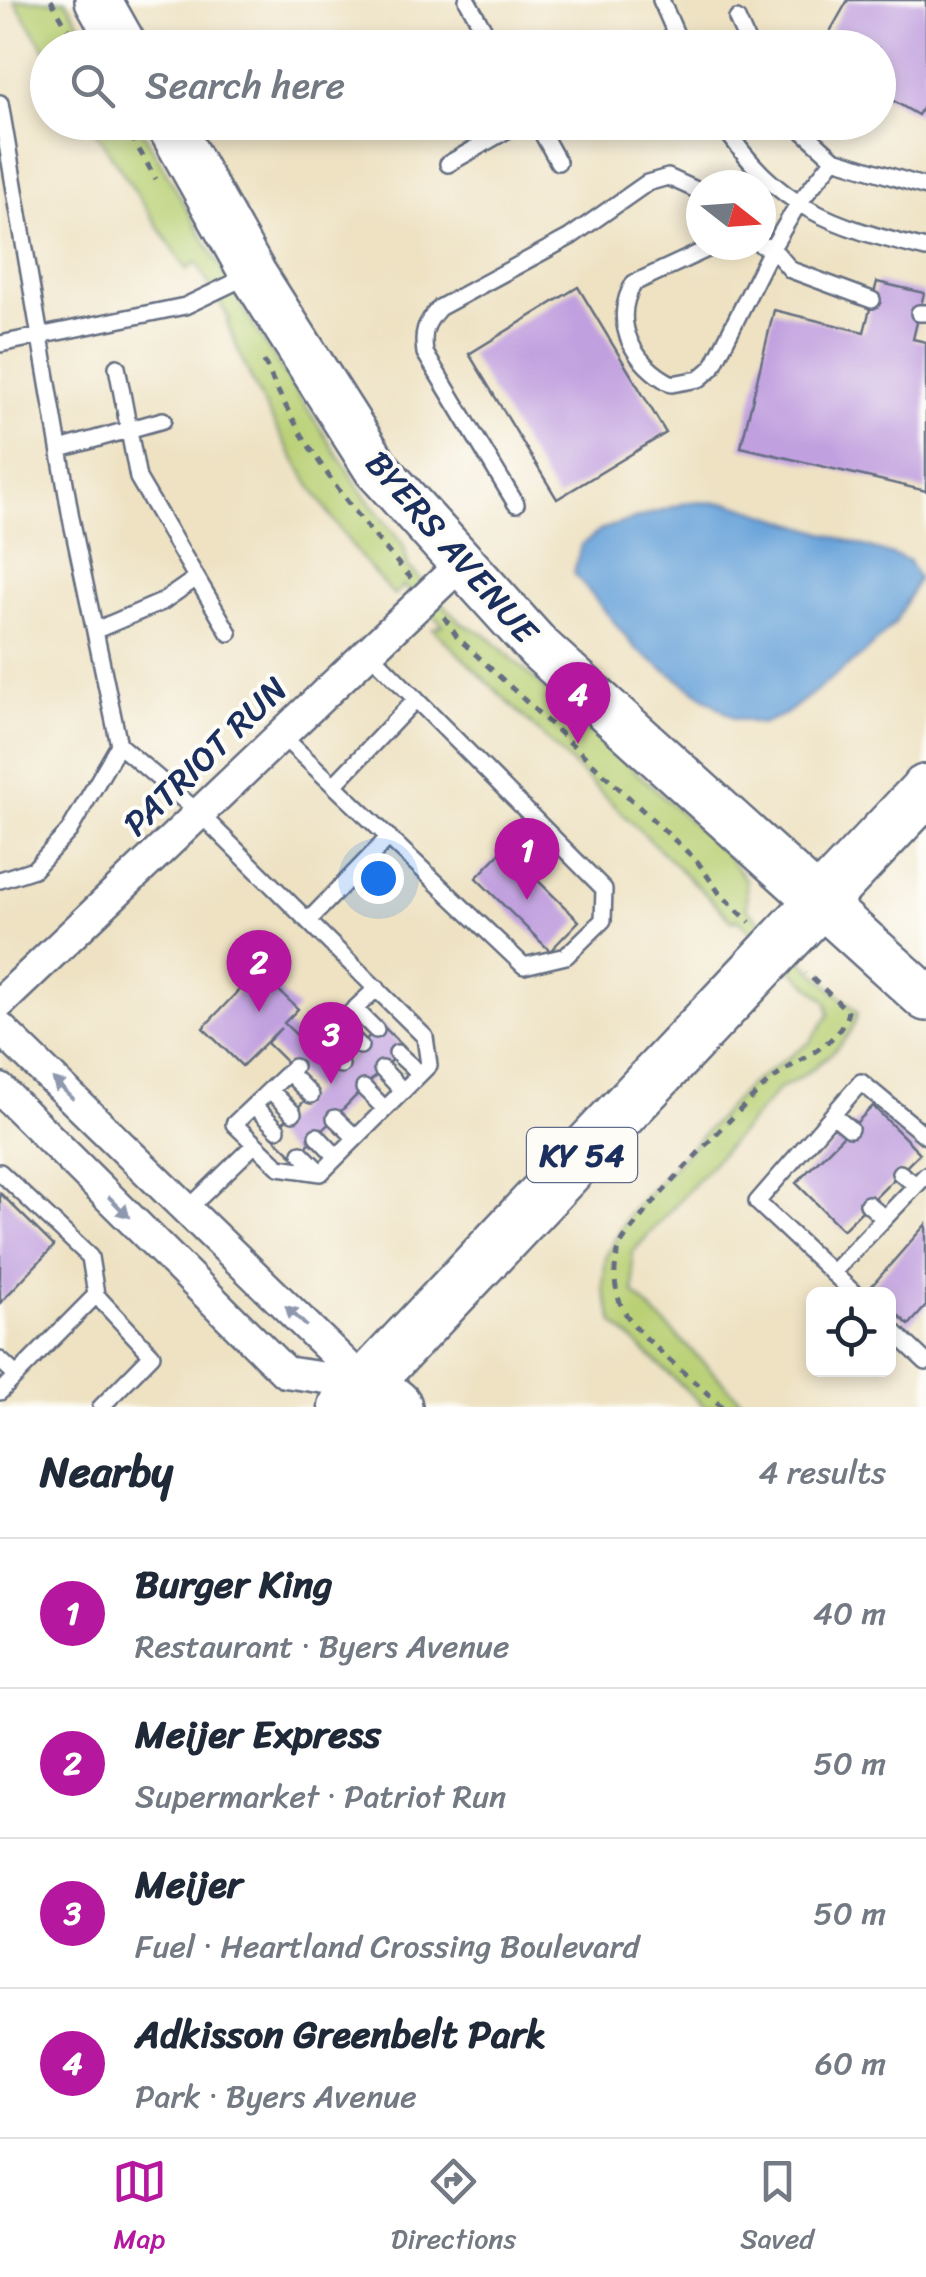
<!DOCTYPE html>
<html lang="en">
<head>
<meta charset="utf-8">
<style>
  :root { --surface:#fff; --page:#f2f2f3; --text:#1f2937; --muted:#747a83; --line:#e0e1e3; --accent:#b5179e }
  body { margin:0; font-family:Sriracha,sans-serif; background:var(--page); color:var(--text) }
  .controls { position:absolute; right:30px; bottom:30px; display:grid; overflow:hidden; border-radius:15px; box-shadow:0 5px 15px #0003 }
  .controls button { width:90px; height:90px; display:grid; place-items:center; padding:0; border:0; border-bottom:2px solid var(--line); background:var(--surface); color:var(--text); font:50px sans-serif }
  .compass { position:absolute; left:686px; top:170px; width:90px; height:90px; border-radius:50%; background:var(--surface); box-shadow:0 5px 15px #0003; rotate:107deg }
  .you { position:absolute; left:378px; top:878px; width:35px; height:35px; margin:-25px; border:8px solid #fff; border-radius:50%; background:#1a73e8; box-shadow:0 0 0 15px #1a73e833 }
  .badge { display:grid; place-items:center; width:65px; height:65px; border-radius:50%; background:var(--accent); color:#fff; font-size:32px; font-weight:700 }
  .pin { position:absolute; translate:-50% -82px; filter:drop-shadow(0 2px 5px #0008) }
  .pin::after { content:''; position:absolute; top:52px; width:35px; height:30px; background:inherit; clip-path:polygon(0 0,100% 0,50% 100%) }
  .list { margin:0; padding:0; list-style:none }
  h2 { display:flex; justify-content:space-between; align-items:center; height:130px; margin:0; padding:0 40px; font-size:42px }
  h2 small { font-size:32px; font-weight:400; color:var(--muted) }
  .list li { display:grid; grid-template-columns:65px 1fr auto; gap:30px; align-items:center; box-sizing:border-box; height:150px; padding:0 40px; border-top:2px solid var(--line) }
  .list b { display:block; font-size:38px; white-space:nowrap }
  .list p { margin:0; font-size:32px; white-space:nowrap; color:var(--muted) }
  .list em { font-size:32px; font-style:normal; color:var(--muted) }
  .icon { flex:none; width:55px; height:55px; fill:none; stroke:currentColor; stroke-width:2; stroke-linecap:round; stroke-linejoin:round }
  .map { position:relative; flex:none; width:926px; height:1407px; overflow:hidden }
  .search { position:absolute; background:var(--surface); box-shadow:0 5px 15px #0003; left:30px; right:30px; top:30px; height:110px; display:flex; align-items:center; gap:25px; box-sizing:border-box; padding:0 35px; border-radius:55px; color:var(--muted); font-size:38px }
  .sheet { height:730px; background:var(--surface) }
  nav { display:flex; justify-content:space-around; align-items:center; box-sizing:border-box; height:140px; border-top:2px solid var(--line); background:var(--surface); font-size:28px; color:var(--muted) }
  nav a { display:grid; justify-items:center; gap:5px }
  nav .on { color:var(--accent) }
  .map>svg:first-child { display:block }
  .green { fill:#b9d075; stroke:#6a806a; stroke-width:2.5 }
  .water { fill:#6aa4da; stroke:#426a9c; stroke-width:2.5 }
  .building { fill:#c1a0df }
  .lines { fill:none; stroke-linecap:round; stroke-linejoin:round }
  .lane-casing { stroke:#656e81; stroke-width:20 }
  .street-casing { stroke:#656e81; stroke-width:35 }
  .secondary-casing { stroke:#656e81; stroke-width:50 }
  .primary-casing { stroke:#656e81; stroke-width:55 }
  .highway-casing { stroke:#656e81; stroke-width:60 }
  .path { stroke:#656e81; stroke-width:5; stroke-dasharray:8 8; stroke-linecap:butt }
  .lane { stroke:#fff; stroke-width:15 }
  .street { stroke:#fff; stroke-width:30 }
  .secondary { stroke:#fff; stroke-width:45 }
  .primary { stroke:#fff; stroke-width:50 }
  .highway { stroke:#fff; stroke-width:55 }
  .oneway { fill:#8d97ae }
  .labels { text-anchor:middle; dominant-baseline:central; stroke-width:8; stroke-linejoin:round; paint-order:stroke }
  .shield { fill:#fdfcf7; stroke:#5f6c8c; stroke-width:2.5 }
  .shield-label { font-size:32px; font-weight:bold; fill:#1b2f5e }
  .street-label { font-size:35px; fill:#1b2f5e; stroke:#fdfcf7 }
</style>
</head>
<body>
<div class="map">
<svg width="926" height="1407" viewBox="0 0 926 1407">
  <rect width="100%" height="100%" fill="#fdfcf7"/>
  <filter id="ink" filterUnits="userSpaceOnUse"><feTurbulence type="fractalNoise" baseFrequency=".01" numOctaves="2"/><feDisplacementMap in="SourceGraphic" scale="20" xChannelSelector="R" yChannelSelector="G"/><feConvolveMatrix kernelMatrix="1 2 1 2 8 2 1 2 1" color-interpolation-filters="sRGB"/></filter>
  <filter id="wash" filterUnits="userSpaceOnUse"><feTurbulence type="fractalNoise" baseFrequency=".0048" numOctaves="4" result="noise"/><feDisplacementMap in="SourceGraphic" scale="40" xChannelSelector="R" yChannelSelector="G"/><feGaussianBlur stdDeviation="2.25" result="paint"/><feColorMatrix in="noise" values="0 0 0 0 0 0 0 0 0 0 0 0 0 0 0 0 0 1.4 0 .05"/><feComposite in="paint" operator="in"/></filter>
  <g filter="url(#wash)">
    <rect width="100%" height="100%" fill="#eee2c3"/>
    <path class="green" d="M14,0H66L94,47L48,48L47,53Z
      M90,123H138L255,328L363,494L404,546L408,566L461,623L485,634L726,854L746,880L747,909L857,1012C855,1042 804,1077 779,1089L632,1253L634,1293L748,1407H705L614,1323L603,1287L606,1256L629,1214L749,1085L809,1043L829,1015L827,1002L736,918L733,921L433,629L443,625L404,586L394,595C330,529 259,408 227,322L230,320L196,262L187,270Z"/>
    <path class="water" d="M689,502L730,503L908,560L918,578L895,623L862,655L786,714L761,724L734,718L637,650L574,573L581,545L603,529Z"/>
    <g id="blocks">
      <path class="building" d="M848,0H926V101L918,115L878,92V48L823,44Z
        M877,282L924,293L913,339L926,342V491L741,447L774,310L864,332Z
        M578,287L666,433L557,499L469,354Z
        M505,848L579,921L550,951L476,878Z
        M258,970L298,1009L284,1023L335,1072L381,1024L404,1047L295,1158L271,1135L315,1090L267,1043L281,1028L242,1066L203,1028Z
        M873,1106L920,1153L843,1230L796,1183Z
        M0,1193L54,1246L0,1303Z
        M926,1224V1306L909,1325L888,1306V1294H875L869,1289Z"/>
    </g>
  </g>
  <g filter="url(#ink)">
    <use href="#blocks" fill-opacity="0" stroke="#656e81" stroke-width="2.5"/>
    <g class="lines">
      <defs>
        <path id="lane" d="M467,0L494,48
          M661,0L682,48
          M737,19L750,48
          M0,103L71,518L119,745L199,813L425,1037L429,1065L321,1173L279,1167L234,1124L294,1067
          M536,122L558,162
          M721,122C776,208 832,226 926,249
          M793,122L834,159L926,187
          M834,159L798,204L772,248L791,270L872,300
          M448,164L521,122
          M716,245L634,283C610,322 634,365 672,384L699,379L712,368L772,248L761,245
          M919,313H926
          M0,344L185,306L250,275
          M117,367L138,478L229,633
          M60,449L163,420
          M516,504L425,353C422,332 425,324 439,308L570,237L647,183L668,177L701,192
          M96,630L162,602L195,579
          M281,735L524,966L566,956L603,920L604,889L369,652
          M334,785L416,699
          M0,880L34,869L69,831L119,745
          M308,921L389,837
          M355,1009L376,1030
          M338,1025L360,1046
          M320,1043L341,1065
          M313,1048L377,988
          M397,1053L420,1074
          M382,1069L403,1091
          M288,1072L311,1095
          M364,1088L385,1109
          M270,1090L293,1113
          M254,1106L277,1129
          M833,1115L850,1129
          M335,1118L356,1138
          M317,1136L337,1157
          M301,1153L321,1173
          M0,1172L90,1257L96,1295L152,1355L101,1407
          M900,1173L916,1185
          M868,1204L884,1218
          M187,1210L255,1144
          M832,1273L926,1175
          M855,1294L757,1202L861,1082L926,1136
          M888,1326L926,1362
          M0,1360L16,1375
          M0,1392L96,1295"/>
        <path id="street" d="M0,1003L462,563
          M0,1028L366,1384
          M0,1089L285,1372L366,1384"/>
        <path id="secondary" d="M98,0L125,48
          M168,122L253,274L377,469L539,648L926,998"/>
        <path id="primary" d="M344,1407L926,790"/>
        <path id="highway" d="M366,1384L394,1407"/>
      </defs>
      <use href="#lane" class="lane-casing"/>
      <use href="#street" class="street-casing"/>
      <use href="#secondary" class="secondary-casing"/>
      <use href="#primary" class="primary-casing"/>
      <use href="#highway" class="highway-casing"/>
      <path class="path" d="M51,0L79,48
        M123,122L156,179
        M264,361C300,444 351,511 411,578
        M444,617L457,637L697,861L720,894L750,922
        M722,1407C697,1382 640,1339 624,1311C613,1292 612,1264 621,1244C634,1219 751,1094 777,1076C800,1058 842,1043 848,1011L806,973"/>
      <use href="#lane" class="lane"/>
      <use href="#street" class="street"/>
      <use href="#secondary" class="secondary"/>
      <use href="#primary" class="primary"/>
      <use href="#highway" class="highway"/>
    </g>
    <defs><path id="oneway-solid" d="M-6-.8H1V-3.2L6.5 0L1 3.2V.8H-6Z" transform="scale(2.5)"/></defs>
    <g class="oneway">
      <use href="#oneway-solid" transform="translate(63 1089) rotate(-136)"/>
      <use href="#oneway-solid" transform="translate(119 1207) rotate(45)"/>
      <use href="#oneway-solid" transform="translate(296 1316) rotate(-136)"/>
    </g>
  </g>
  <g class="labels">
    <rect class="shield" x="527" y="1128" width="110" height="54" rx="8"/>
    <g class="shield-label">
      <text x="582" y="1155">KY 54</text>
    </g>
    <g class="street-label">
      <text transform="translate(452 547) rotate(49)">BYERS AVENUE</text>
      <text transform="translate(205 756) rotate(-44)">PATRIOT RUN</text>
    </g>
  </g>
</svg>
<div class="controls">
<button><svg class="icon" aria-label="locate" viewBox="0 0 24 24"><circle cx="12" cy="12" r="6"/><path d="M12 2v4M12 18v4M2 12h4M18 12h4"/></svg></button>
</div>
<svg class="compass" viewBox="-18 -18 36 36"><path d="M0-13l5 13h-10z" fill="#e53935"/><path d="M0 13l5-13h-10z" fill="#747a83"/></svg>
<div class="you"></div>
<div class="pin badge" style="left:527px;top:900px">1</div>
<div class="pin badge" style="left:259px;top:1012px">2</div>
<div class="pin badge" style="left:331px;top:1084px">3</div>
<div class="pin badge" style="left:578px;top:744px">4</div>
<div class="search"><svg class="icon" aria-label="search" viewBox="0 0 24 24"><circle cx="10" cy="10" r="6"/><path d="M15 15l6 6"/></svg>Search here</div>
</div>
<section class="sheet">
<h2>Nearby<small>4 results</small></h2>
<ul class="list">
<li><span class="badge">1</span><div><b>Burger King</b><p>Restaurant · Byers Avenue</p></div><em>40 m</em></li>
<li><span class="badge">2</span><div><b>Meijer Express</b><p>Supermarket · Patriot Run</p></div><em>50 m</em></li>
<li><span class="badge">3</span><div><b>Meijer</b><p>Fuel · Heartland Crossing Boulevard</p></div><em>50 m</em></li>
<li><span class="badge">4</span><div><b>Adkisson Greenbelt Park</b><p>Park · Byers Avenue</p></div><em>60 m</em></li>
</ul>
</section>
<nav>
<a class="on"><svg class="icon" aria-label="map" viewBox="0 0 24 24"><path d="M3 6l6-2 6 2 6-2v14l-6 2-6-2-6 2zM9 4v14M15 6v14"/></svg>Map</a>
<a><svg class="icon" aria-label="directions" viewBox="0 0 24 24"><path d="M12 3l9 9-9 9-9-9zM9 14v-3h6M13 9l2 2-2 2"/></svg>Directions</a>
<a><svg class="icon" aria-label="saved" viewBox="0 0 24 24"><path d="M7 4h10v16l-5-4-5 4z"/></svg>Saved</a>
</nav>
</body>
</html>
